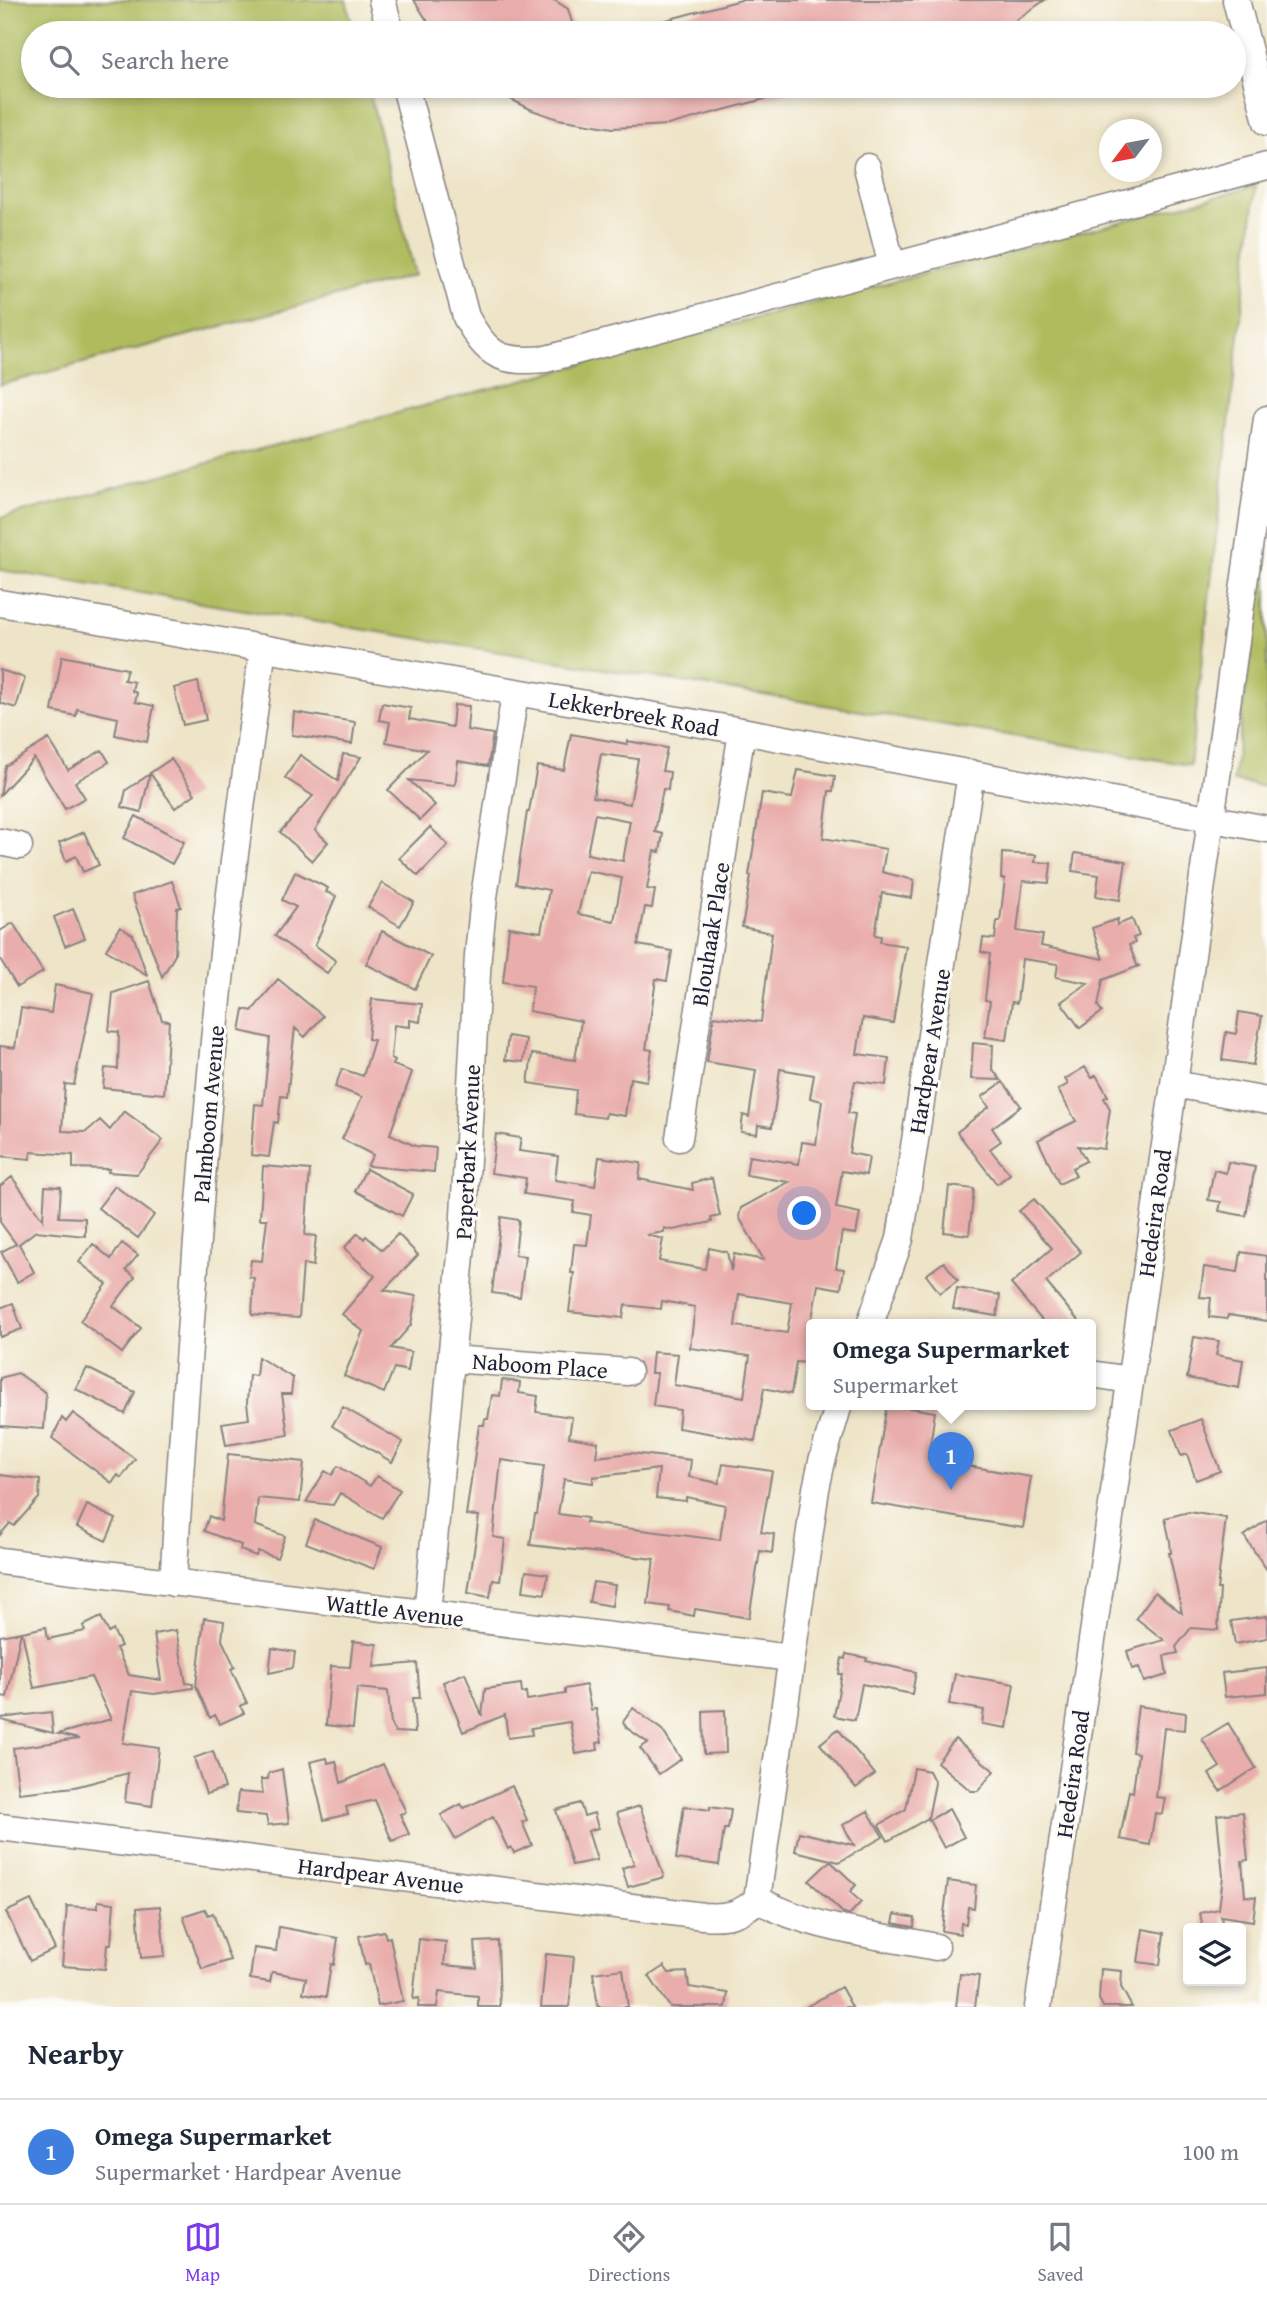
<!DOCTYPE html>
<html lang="en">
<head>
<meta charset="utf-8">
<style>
  :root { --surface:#fff; --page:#f2f2f3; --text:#1f2937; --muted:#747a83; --line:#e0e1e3; --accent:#7c3aed }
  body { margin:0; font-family:"Gentium Book Plus",serif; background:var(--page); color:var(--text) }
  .controls { position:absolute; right:21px; bottom:21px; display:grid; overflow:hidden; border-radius:7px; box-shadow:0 4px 10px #0003 }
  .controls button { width:63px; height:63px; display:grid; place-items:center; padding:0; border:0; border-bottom:2px solid var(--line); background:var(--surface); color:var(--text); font:35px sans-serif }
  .compass { position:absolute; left:1099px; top:119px; width:63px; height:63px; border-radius:50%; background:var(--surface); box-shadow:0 4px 10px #0003; rotate:238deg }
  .you { position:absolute; left:805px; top:1214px; width:24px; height:24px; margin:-18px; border:5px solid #fff; border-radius:50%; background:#1a73e8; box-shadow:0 0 0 10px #1a73e833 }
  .badge { display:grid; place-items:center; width:46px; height:46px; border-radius:50%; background:var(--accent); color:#fff; font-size:23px; font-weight:700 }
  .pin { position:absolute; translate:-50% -58px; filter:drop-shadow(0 2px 4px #0008) }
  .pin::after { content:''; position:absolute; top:37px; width:24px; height:21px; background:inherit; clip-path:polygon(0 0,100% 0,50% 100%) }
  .popup { position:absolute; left:806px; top:1319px; width:290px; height:91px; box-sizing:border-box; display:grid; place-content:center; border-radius:7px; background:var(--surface); filter:drop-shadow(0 2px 5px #0005); font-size:23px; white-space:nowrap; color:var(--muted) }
  .popup b { font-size:26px; color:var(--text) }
  .popup::after { content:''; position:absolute; left:50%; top:100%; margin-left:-14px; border:14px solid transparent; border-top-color:var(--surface) }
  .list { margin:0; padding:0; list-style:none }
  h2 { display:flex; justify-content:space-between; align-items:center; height:91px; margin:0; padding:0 28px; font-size:30px }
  h2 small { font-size:23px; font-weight:400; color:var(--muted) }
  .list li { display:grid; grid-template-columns:46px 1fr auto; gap:21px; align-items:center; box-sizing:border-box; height:105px; padding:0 28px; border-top:2px solid var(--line) }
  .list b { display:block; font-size:26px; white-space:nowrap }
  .list p { margin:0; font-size:23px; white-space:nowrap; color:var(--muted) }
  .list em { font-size:23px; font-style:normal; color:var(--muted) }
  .icon { flex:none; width:38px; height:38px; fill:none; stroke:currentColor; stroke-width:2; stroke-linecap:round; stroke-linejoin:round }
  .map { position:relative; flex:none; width:1267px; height:2007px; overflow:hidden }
  .search { position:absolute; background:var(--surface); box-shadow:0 4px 10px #0003; left:21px; right:21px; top:21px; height:77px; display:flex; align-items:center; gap:18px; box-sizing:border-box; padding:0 24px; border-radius:38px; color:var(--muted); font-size:26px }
  .sheet { height:196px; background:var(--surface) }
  nav { display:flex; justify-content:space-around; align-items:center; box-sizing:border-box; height:98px; border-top:2px solid var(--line); background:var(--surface); font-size:19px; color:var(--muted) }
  nav a { display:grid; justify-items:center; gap:4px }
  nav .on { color:var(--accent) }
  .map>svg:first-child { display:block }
  .green { fill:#afbb5d; stroke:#686e4c; stroke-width:2 }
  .building { fill:#e9adab; fill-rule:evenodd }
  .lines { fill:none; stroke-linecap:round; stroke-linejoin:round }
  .minor-casing { stroke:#888381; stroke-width:29 }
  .minor { stroke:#fff; stroke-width:26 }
  .labels { text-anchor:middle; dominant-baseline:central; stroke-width:6; stroke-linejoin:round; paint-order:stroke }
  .street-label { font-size:23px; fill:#22223b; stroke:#fdfcf7 }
</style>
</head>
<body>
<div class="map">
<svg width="1267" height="2007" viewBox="0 0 1267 2007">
  <rect width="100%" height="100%" fill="#fdfcf7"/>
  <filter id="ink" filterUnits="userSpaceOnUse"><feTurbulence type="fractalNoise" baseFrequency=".0143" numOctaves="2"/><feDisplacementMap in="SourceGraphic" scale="14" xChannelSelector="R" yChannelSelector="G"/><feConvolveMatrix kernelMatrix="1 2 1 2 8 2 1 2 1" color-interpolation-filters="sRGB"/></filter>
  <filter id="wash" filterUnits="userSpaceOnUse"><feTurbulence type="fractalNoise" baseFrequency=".00686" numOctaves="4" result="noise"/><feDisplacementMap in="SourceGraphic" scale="28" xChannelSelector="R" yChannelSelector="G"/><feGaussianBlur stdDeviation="1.57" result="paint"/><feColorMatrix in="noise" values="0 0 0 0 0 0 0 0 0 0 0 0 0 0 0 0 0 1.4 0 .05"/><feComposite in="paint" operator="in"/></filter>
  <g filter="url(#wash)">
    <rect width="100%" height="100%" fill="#eee4c7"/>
    <path class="green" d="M0,0H346L354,33H33V86H368L415,275L0,385Z
      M1256,186L1190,765L0,570V518Z
      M1267,541V787L1233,781Z"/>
    <g id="blocks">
      <path class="building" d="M414,0H554L568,9L575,33H435Z
        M741,0H1045L1013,22L990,33H637L636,28Z
        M485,86H793L794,91L668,125L613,128L558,119L532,110Z
        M62,656L127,669L124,680L134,682L132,691L137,693L135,702L154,706L147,742L115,735L118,718L77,709L76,716L52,711Z
        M0,670L25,678L16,708L0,703Z
        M198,682L206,720L183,725L174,688Z
        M382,703L411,708L409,719L452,727L454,705L469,706L467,730L493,734L488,766L458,761L455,785L409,780L435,805L420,820L388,790L427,750L386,742L390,722L379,720Z
        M294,712L355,722L352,744L292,735Z
        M571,734L627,744V741L667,748L662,771L670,772L668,790L663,789L655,832L663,834L660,852L654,851L647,889L655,890L652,908L645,907L638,945L672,951L667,981L656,979L646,1049L652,1050L647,1081L630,1078L625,1116L606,1113L605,1118L574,1114L576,1090L528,1083L532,1054L575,1060L581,1021L529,1011L533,986L503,982L509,927L541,932L549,890L516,884L527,812H529L537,766L564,770ZM601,754L638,759L630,804L593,797ZM595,814L630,821L623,861L587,854ZM588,871L622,878L614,921L578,914Z
        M49,739L68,770L102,750L109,762L75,782L85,798L65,809L34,758L0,795L5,766Z
        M343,754L361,757L315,830L328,842L312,861L280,832L313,796L285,778L300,755L338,781Z
        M171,759L195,794L175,808L150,773Z
        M798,770L835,776L833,791H829L823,838L886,849L882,872L914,880L912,898L882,893L875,935L881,936L880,942L906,946L893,1023L863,1018L857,1054L889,1058L886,1085L855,1081L848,1113L855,1114L849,1153L869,1157L866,1175L842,1171L836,1208L860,1213L856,1234L842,1232L836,1268L844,1269L841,1289L818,1285L808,1341H810L807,1363L796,1362L791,1394L764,1388L755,1441L678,1428L680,1410L653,1406L657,1373H651L653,1352L678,1354L674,1385L744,1397L750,1356L690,1348L695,1307L662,1301L661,1309L625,1305L623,1318L569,1312L574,1273H571L574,1244L587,1245L591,1215L573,1212L575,1201L524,1194L526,1178L491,1173L496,1134L521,1138L519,1151L558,1156L555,1180L595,1186L599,1157L641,1163L639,1179L693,1190L692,1183L712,1178L720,1216L711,1218L712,1222L673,1230L664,1228V1232L647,1235L663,1239L659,1261L705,1269L709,1248L727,1252L731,1271L734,1254L764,1260L739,1217L741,1208L789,1182L746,1175L749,1156L799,1164L802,1142L816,1144L822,1101L810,1098L814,1075L780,1069L772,1127L758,1125L757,1134L741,1132L743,1115L749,1117L756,1070L707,1062L714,1016L761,1022L772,933L742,927L751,876L749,875L762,793L792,798ZM739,1294L792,1303L787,1333L735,1326Z
        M150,774L141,812L122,807L126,790Z
        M136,816L184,842L172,864L124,838Z
        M430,827L448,845L418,876L399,858Z
        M84,832L99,865L83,872L76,856L66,861L59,843Z
        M1002,853L1036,855L1035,862L1051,863L1049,883L1023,881L1017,931L1043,935L1041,946L1103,959L1092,928L1118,919L1117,925L1132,919L1139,936L1133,938L1135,943L1129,945L1137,965L1139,966L1103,980L1098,1006L1102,1012L1080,1028L1061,1002L1088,983L1056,977L1058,964L1022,959L1017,1003L1012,1002L1007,1040L985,1037L990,1001L985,1000L990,954L981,952L983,938L995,939L997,921H1000L1005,879H1001Z
        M1075,853L1126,861L1120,900L1096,896L1099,875L1072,871Z
        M295,872L328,888L326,892L336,896L315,945L336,961L327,973L275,936L296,907L282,900Z
        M172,881L181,907L177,908L175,955L162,977L132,895Z
        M382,883L414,902L400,926L368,907Z
        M73,909L85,938L65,946L54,917Z
        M13,923L43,972L17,987L0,959V931Z
        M120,927L133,935L147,975L106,950Z
        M382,931L431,956L415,989L366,964Z
        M278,979L323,1016L305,1037L295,1028L287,1097L281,1096L278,1123L274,1122L269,1157L251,1155L255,1104L263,1105L270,1038L240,1031L244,1009L252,1011Z
        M149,981L162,1020L169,1021L164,1094L103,1088L105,1068L118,1069L119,1032L109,1031L113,993Z
        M55,985L93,993L74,1085L65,1084L62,1131L86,1132L100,1120L110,1130L124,1111L163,1140L137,1174L108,1172L109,1169L73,1168V1155L31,1152L30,1159L0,1156V1046L15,1048L21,1008L51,1013Z
        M372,999L422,1004L420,1022L410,1020V1027L394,1025L391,1058L395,1060L393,1065L412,1072L390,1134L415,1146L436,1148L434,1172L367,1166L373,1155L342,1139L362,1097L335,1087L342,1069L363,1076L374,1040L368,1039Z
        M1239,1012L1262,1016L1253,1065L1222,1060L1226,1032L1236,1034Z
        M508,1036L526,1039L523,1062L505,1060Z
        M973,1043L993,1045L992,1069L1001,1080L971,1079Z
        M1085,1067L1092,1078L1096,1075L1108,1096L1104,1098L1110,1109L1104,1149L1078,1146L1086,1161L1072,1168L1076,1176L1059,1184L1038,1140L1076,1121L1058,1090L1068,1084L1065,1079Z
        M1003,1082L1021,1106L992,1128L1001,1141L990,1149L1010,1174L997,1184L957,1132L989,1107L982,1097Z
        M1228,1162L1255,1167L1246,1216L1219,1211L1221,1202L1208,1200L1214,1170L1226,1173Z
        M263,1166L310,1170L305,1235L316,1236L313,1266L303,1264L299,1318L252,1315L254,1278L249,1277L251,1260L262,1261L267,1219H260Z
        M366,1169L413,1194L402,1216L355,1191Z
        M12,1177L43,1220L45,1186L61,1187L59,1217L85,1218V1236L36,1231L19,1244L34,1272L17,1282L1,1252L16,1244L0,1222V1186Z
        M115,1186L154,1215L138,1238L98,1208Z
        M949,1186L974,1189L969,1235L944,1232Z
        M1034,1199L1081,1252L1046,1282L1081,1324H1045L1011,1284L1052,1248L1019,1211Z
        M501,1217L519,1220L515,1255L525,1256L520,1297L492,1293Z
        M358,1233L364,1239L366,1236L382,1250L398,1234L418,1255L384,1290L416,1296L411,1325L391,1348L411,1352L408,1371L394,1368L384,1393L344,1376L363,1331L342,1314L375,1276L344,1248Z
        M122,1243L138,1255L126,1270L135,1277L113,1306L141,1328L122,1353L80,1321L107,1284L79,1262L93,1244L111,1259Z
        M1241,1252L1267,1256V1321L1228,1315L1227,1319L1209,1317L1211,1298L1200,1297L1204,1267L1238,1272Z
        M944,1262L958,1280L940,1293L926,1275Z
        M957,1288L1000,1295L997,1316L953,1309Z
        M13,1303L22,1329L0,1337V1308Z
        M1194,1337L1219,1341L1216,1355L1243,1360L1239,1388L1187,1378Z
        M258,1357L293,1378L291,1394H282L288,1435L226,1445L222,1423L249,1419L247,1403L249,1375L256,1376Z
        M87,1368L135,1392L125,1414L76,1389Z
        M18,1373L46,1393L44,1429L0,1426V1378Z
        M502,1380L520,1382L519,1393L538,1396L536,1412L572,1417L569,1437L598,1442L596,1457L631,1453L691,1460L689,1477L719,1483L723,1464L772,1471L761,1532L774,1534L772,1553L760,1551L749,1618L695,1609L694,1616L669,1611L670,1607L648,1604L654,1559L530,1545L535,1514H537L544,1466L501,1460L493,1537L505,1539L500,1581L493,1580L490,1597L468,1593L479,1516L466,1515L479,1425H484L485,1419H488L492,1395L500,1396ZM659,1469L656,1498L686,1501V1497L725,1505L720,1540L586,1523L587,1518L558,1514L564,1479L593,1483V1477Z
        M887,1404L935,1412L928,1459L1031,1477L1023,1528L871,1503Z
        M343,1407L403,1442L392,1462L332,1426Z
        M73,1413L135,1459L121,1478L118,1475L112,1483L52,1438L62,1418L66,1422Z
        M1201,1419L1220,1471L1196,1480L1187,1454L1181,1456L1172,1430Z
        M228,1454L304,1462L300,1502L258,1498L255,1525L285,1536L277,1558L258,1551L256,1556L240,1550L241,1545L204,1531L209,1516L221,1521Z
        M338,1466L370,1486L377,1476L400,1490L382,1518L340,1493L333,1505L306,1502L325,1471L332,1475Z
        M0,1475L40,1480L39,1498L14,1526L10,1523L0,1535Z
        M87,1505L116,1519L106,1541L77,1527Z
        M1189,1512L1226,1518L1217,1589H1220L1218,1630L1191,1628L1176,1647L1178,1653L1164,1656L1167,1675L1144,1682L1139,1667L1132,1669L1127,1651L1164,1640L1136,1618L1155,1592L1182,1613L1169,1553H1171L1170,1541L1165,1518Z
        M315,1520L382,1547L374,1569L306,1543Z
        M1267,1520V1570L1244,1536Z
        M526,1571L548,1574L545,1594L523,1591Z
        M593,1582L615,1585L612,1606L589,1602Z
        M1267,1616V1638L1235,1644L1231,1621Z
        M101,1617L109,1633L113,1630L121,1646L116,1648L129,1675L161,1680L154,1634L176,1630L186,1683L193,1684V1688L154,1694L132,1691L123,1743L159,1748L152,1806L125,1802L128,1773L75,1787L19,1793L13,1748L79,1739L58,1734L111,1719L91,1677L34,1688L22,1632L46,1627L48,1639L85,1631L83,1626Z
        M204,1618L224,1621L222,1640L235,1667L231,1669L247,1703L240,1706L244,1713L220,1724L215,1715L210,1718L196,1686Z
        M21,1632L7,1697L0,1696V1636Z
        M353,1641L377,1644L374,1667L417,1663L420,1698H413L415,1733L395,1732L391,1725L388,1691L357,1688L353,1728L326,1725L331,1666L350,1667Z
        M272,1648L295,1652L293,1668L269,1673Z
        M846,1654L867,1658L866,1661L916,1672L912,1694L862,1684L855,1720L834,1716L842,1674H839L842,1658L845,1659Z
        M1267,1668V1693L1225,1697L1222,1673Z
        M465,1673L482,1716L485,1689L521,1684L522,1693L526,1692L527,1700L565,1694V1689L586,1685L591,1710L596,1709L602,1742L597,1743L598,1750L576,1754L570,1722L531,1728L532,1735L508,1738L505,1715L463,1732L443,1682Z
        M955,1674L1014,1684L1007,1728L982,1724L984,1710L949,1704Z
        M1138,1706L1186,1713L1185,1730L1164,1728L1156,1797L1165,1798L1162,1814L1155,1813L1150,1845L1120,1839L1129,1791L1133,1792L1138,1753L1132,1752Z
        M633,1708L662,1730L681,1759L659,1774L640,1748L648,1743L627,1728L623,1722Z
        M725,1710L726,1753L704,1754L703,1711Z
        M51,1712L53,1733L1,1720V1718Z
        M1228,1723L1256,1768L1220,1791L1209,1774L1220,1767L1202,1739Z
        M838,1729L875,1774L856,1788L820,1744Z
        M955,1739L994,1771L978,1791H971L937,1762Z
        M213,1751L225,1788L206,1794L194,1758Z
        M327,1758L328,1763L336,1761L341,1783L383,1764L406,1812L400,1814L409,1834L392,1841L375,1800L346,1807L348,1814L324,1820L310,1762Z
        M914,1768L929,1771L935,1783L928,1818L888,1841L879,1825L906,1809Z
        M282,1769L289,1823L268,1825L266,1816L236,1813L238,1792L263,1794L261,1779H268L269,1773Z
        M512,1786L527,1820L522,1822L532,1845L514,1853L511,1847L508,1849L493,1817L455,1839L441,1815L461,1804L464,1808Z
        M580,1803L584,1816L594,1813L598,1828L588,1831L597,1860L572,1865L556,1810Z
        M640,1806L664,1877L628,1887L622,1868L634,1864L617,1813Z
        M684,1806L710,1810V1807L731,1810L728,1829H724L719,1865L676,1859Z
        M949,1809L964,1837L944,1848L929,1820Z
        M868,1811L883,1837L839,1862L795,1851L799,1832L854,1845L843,1825Z
        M1243,1812L1248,1860L1242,1861L1245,1896L1256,1897L1253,1921L1221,1916L1223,1928H1203L1200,1913L1219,1909L1223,1876L1217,1815Z
        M830,1861L856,1885L850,1892L861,1902L849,1915L843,1913L809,1881Z
        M948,1881L976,1885L974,1908L968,1907L966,1924L961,1923L960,1934L942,1931Z
        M31,1900L55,1949L30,1961L6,1912Z
        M98,1901L114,1903L111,1944H107L105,1969L62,1966L67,1906L98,1908Z
        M160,1906L165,1956L141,1958L137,1908Z
        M205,1909L208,1915L213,1913L230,1960L202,1969L183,1916Z
        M895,1914L915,1918L914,1927L893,1923Z
        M279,1927L338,1938L334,1965L331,1964L326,1997L303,1993L306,1978L272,1972L270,1982L250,1979L254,1948L276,1951Z
        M1143,1929L1164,1933L1160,1965L1138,1962Z
        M384,1931L386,1938L390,1937L403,2001L378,2006L369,1964L365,1965L359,1936Z
        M419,1939L446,1942L444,1965L477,1968L475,1942L498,1941L500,2007H478V1996L439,1992L437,2007H418L419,1998L413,1999Z
        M546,1954L574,1957L569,2007H541Z
        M664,1966L669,1973L687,1972L689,1987L728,1993L726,2007H670L649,1976Z
        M623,1969L628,2007H598L593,1973Z
        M1101,1969L1122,1971L1121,1987L1132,2007H1103L1099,1999Z
        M960,1974L979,1976L975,2007H956Z
        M841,1987L852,2007H806Z"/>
    </g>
  </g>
  <g filter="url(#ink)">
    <use href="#blocks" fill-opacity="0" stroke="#888381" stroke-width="2"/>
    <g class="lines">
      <defs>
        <path id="minor" d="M382,0L391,33
          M1236,0L1267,122
          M405,86L466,317C488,357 501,363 546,359L1267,166
          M867,167L892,266
          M0,603L742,731L1267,829
          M0,842L19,846
          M1174,1084L1267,1101
          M679,1138L742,731
          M870,1324L900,1239L971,773
          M451,1359L628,1372
          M1091,1374L1130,1380
          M0,1561L791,1658
          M173,1583C185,1395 198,1207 216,1020C228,895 246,772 263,648
          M427,1614L463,1234L478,955L484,897L515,693
          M0,1827L703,1916C725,1918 742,1915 757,1899L816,1489L822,1461L839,1404
          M757,1899C809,1929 878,1935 936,1947
          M1038,2007L1174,1084L1267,419"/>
      </defs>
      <use href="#minor" class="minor-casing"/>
      <use href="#minor" class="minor"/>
    </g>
  </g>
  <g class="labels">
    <g class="street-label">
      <text transform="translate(634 713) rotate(10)">Lekkerbreek Road</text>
      <text transform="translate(710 934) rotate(-81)">Blouhaak Place</text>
      <text transform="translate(929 1051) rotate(-81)">Hardpear Avenue</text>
      <text transform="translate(208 1114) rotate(-85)">Palmboom Avenue</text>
      <text transform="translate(467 1152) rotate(-87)">Paperbark Avenue</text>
      <text transform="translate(1154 1213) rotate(-82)">Hedeira Road</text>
      <text transform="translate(540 1365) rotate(4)">Naboom Place</text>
      <text transform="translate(395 1610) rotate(7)">Wattle Avenue</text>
      <text transform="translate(1072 1774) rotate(-82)">Hedeira Road</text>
      <text transform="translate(381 1875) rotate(7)">Hardpear Avenue</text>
    </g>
  </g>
</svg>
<div class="controls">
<button><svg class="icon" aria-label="layers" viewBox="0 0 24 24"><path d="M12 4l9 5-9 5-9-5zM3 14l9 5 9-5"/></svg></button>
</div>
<svg class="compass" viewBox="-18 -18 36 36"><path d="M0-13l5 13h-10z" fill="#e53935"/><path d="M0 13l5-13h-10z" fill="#747a83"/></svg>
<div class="you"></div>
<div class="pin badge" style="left:951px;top:1490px;background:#3f7fe0">1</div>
<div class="popup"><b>Omega Supermarket</b>Supermarket</div>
<div class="search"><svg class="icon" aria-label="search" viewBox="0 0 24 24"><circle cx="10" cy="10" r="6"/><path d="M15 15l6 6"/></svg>Search here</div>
</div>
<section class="sheet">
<h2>Nearby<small></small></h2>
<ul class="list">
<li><span class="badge" style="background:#3f7fe0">1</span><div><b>Omega Supermarket</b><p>Supermarket · Hardpear Avenue</p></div><em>100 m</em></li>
</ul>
</section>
<nav>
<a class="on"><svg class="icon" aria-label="map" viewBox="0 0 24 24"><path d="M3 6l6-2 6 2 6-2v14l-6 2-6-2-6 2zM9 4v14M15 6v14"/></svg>Map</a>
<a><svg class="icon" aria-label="directions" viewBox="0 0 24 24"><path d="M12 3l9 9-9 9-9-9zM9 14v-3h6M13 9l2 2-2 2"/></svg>Directions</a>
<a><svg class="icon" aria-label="saved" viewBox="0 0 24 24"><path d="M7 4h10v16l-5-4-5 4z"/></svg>Saved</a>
</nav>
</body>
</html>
